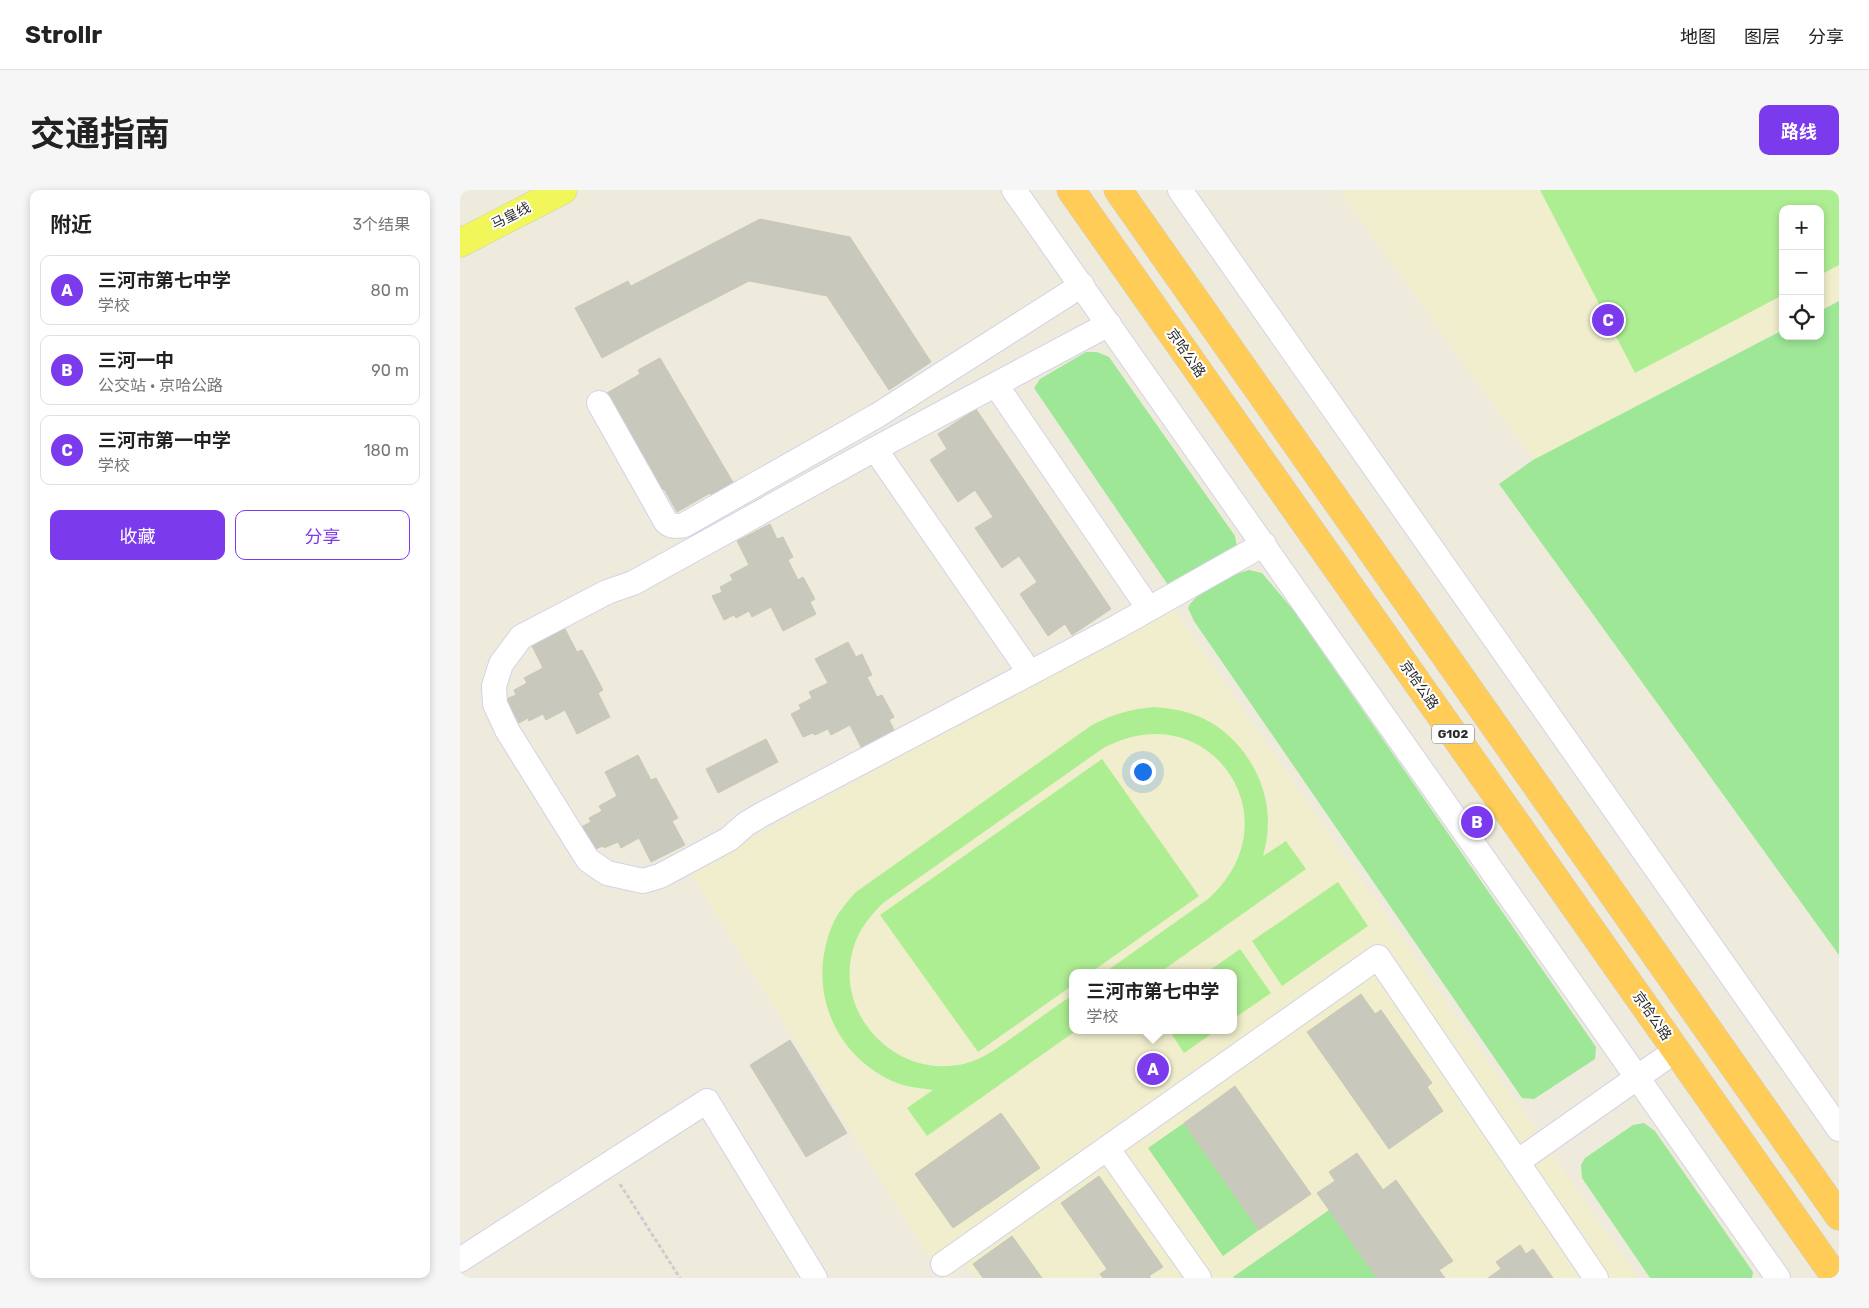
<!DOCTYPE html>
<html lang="zh">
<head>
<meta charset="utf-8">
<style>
  :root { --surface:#fff; --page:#f6f6f6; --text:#222; --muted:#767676; --line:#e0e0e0; --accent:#7c3aed }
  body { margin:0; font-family:Rubik,"Noto Sans SC",sans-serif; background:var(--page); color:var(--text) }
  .controls { position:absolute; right:15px; top:15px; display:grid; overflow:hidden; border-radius:10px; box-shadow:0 2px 8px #0003 }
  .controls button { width:45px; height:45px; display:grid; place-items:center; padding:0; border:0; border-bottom:1px solid var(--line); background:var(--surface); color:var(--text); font:25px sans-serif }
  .you { position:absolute; left:682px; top:581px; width:18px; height:18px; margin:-12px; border:4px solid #fff; border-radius:50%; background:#1a73e8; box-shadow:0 0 0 8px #1a73e833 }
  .badge { display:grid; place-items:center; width:32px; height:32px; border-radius:50%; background:var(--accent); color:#fff; font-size:16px; font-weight:700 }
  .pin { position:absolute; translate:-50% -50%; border:2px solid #fff; box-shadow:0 1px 5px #0006 }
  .popup { position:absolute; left:609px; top:779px; width:168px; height:65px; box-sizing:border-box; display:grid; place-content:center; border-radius:10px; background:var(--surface); filter:drop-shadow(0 1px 4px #0005); font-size:16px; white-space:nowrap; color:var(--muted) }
  .popup b { font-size:19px; color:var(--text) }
  .popup::after { content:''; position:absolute; left:50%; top:100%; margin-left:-10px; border:10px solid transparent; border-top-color:var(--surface) }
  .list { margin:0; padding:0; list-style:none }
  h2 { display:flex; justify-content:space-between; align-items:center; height:65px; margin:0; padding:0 20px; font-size:21px }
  h2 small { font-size:16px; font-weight:400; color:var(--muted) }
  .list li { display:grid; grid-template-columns:32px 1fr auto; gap:15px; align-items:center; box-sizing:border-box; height:70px; margin:0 10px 10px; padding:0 10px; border:1px solid var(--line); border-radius:10px }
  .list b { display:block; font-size:19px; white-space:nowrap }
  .list p { margin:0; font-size:16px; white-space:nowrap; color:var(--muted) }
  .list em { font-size:16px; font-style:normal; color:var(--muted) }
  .actions { display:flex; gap:10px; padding:15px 20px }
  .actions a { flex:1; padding:11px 0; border:1px solid var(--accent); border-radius:10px; text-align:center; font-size:18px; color:var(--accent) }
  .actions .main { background:var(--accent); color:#fff }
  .icon { flex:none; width:28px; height:28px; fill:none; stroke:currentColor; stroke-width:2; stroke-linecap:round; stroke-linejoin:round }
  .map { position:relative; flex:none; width:1379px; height:1088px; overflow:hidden; border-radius:10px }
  header { display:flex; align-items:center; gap:30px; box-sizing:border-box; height:70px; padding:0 25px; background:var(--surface); border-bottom:1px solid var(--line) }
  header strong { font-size:24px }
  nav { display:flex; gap:28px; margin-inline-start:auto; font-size:18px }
  .intro { display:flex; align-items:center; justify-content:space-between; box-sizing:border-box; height:120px; padding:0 30px }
  h1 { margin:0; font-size:35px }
  .button { padding:12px 22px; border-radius:10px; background:var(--accent); color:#fff; font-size:18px; font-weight:700 }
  main { display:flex; gap:30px; padding:0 30px }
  aside { flex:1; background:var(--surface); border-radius:10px; box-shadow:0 2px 8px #0003 }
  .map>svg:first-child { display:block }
  .education { fill:#f0eecc; fill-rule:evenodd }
  .green { fill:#9de797 }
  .pitch { fill:#aeee92 }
  .building { fill:#c9c8bc; stroke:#c9c8b6 }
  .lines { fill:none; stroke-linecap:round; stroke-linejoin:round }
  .minor-casing { stroke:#d4d2e5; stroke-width:26 }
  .major-casing { stroke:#ccc; stroke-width:29 }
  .highway-casing { stroke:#ccc; stroke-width:29 }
  .path { stroke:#ccc; stroke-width:3; stroke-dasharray:4 2.5; stroke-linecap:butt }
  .minor { stroke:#fff; stroke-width:24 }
  .major { stroke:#f1f759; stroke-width:28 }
  .highway { stroke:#ffcd57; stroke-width:28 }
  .labels { text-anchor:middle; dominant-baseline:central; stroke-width:4; stroke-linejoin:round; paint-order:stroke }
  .shield { fill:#fff; stroke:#6b6b6b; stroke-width:1 }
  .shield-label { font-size:12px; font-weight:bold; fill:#2b2b2b }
  .street-label { font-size:14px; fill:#2b2b2b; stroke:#fff }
</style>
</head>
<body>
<header>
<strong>Strollr</strong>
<nav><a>地图</a><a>图层</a><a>分享</a></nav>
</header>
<div class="intro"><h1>交通指南</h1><a class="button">路线</a></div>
<main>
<aside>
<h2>附近<small>3个结果</small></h2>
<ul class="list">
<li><span class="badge">A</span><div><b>三河市第七中学</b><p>学校</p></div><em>80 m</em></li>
<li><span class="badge">B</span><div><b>三河一中</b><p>公交站 · 京哈公路</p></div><em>90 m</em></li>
<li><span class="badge">C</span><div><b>三河市第一中学</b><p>学校</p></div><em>180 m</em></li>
</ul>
<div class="actions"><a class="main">收藏</a><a>分享</a></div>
</aside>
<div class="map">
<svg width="1379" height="1088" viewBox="0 0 1379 1088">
  <rect width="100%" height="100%" fill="#eeebdd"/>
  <path class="education" d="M879,0H1379V111L1360,121V19H1323V140L1073,270Z
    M712,417L1178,1088H516L508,1076L488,1088H482L230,682ZM613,783H773V840H613Z"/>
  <path class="green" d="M1379,111V765L1039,294L1073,270L1323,140V146H1360V121Z
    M626,162H637L649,167L775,346L777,357L708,395L574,198L580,189Z
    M789,380L802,383L834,421L1136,857L1135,869L1074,909L1062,908L734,431L728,418C735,402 772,384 789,380Z
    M724,933L799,1040L763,1066L688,958Z
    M1184,933L1195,941L1293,1082L1292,1088H1190L1122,988L1121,975L1125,968L1173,935Z
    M869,1020L917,1088H774L773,1087Z"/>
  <path class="pitch" d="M1080,0H1379V75L1360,85V19H1323V105L1175,183Z
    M694,517C708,518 721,520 735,525C778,541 808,587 808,632C808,644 806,655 803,666L826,651L846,679L699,783H644L748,709C838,629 747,500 642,559L423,713C411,725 401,737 395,753C371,818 430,886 497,875C522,872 542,854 563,840C580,828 596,816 613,805V840H617L467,946L447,918L473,900C459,898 445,897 432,891C372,863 347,796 372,736C377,723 387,712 396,702L632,535C653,524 671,519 694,517Z
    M642,569L739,706L630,783H613V795L518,862L420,725Z
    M878,692L908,736L822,796L792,751Z
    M780,759L811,803L773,829V783H746Z
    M709,840H757L724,863Z"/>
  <path class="building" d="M300,29L390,47L471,172L429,200L367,106L289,91L194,140L171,96Z
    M168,91L194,140L142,168L115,118Z
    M200,168L274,294L252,307L250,303L217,322L204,299L199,302L190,288L195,285L172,246L167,249L159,235L164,232L147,203L180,184L178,180Z
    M516,219L651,419L612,445L605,434L588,446L560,404L577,392L559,366L542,378L515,338L533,327L515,300L498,312L470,270L487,259L478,244Z
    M310,334L317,349L323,347L333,367L328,370L338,390L343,387L355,409L350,412L356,424L323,441L311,417L292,427L289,421L276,428L274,425L264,430L252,406L262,402L260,397L273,390L270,385L289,375L277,351Z
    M104,437L117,462L122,460L143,500L138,503L150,527L117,544L105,520L86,530L83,524L69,531L68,528L59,533L46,509L56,505L54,500L67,493L64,488L83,478L71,454Z
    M388,452L396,467L402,464L412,485L407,487L417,507L422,505L434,527L429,530L435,542L402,559L390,535L371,545L368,539L355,545L353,543L343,547L331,524L341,519L339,515L352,508L349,502L368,493L355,469Z
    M306,549L318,572L258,603L246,579Z
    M178,565L191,590L196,588L218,628L212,631L225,655L191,672L179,648L161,658L158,652L144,658L143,656L133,660L121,637L131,632L129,628L142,621L139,616L157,606L145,582Z
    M901,804L915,824L921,820L972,893L967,897L983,921L929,959L847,842Z
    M330,850L387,943L346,967L290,875Z
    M775,896L851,1004L799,1040L724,933Z
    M541,923L580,978L493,1038L455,984Z
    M897,963L923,1000L936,990L993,1071L979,1080L985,1088H917L857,1003L875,991L869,982Z
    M639,986L703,1077L689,1086L691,1088H643L640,1084L647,1079L601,1013Z
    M552,1046L582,1088H523L513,1074Z
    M1060,1055L1066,1064L1073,1059L1093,1088H1048L1036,1072Z
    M1041,1079L1048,1088H1028Z"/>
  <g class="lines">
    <defs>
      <path id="minor" d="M554,0L1318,1088
        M720,0L1379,939
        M649,134L415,259L173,393L147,402L61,447L41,474L34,496L35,514L47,540L128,670L147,683L183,691L200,686L269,649L286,634L301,625L657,437L804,354
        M536,195L689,419
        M139,213L206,332C211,337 217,336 224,335L418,225L622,95
        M415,259L570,483
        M647,958L739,1088
        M1057,972L1215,861
        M0,1070L247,911L355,1088
        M483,1074L918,767L1136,1088"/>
      <path id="major" d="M0,53L103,0"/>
      <path id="highway" d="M611,0L1376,1088
        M658,0L1379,1026"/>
    </defs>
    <use href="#minor" class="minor-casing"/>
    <use href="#major" class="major-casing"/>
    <use href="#highway" class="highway-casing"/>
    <path class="path" d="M160,994L220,1088"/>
    <use href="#minor" class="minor"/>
    <use href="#major" class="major"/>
    <use href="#highway" class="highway"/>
  </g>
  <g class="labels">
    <rect class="shield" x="972" y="534.5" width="42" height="19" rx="4"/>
    <g class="shield-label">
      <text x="993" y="544">G102</text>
    </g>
    <g class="street-label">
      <text transform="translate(51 26) rotate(-27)">马皇线</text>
      <text transform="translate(726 163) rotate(55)">京哈公路</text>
      <text transform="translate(959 495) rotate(55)">京哈公路</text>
      <text transform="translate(1192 826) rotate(55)">京哈公路</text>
    </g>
  </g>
</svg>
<div class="controls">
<button>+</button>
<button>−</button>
<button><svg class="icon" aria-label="locate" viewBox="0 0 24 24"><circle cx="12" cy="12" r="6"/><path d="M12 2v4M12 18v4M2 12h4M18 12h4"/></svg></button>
</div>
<div class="you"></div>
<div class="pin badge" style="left:693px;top:879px">A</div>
<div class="popup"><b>三河市第七中学</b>学校</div>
<div class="pin badge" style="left:1017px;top:632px">B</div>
<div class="pin badge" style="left:1148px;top:130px">C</div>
</div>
</main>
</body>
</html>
